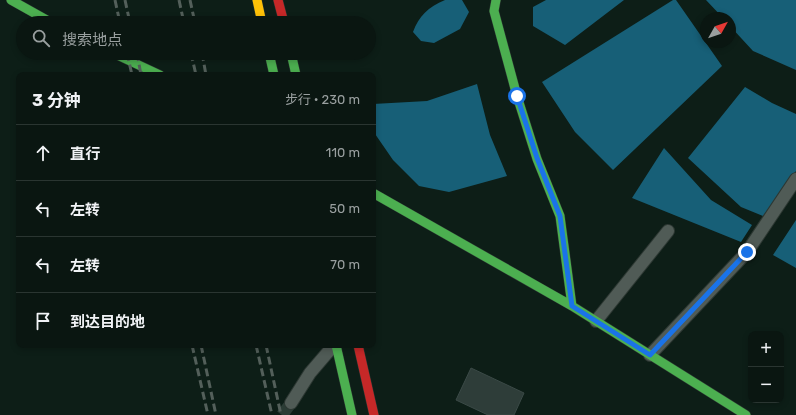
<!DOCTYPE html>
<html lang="zh">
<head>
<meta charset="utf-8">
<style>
  :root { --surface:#0a1611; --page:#131f1a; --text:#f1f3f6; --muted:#999f9f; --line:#2a3531 }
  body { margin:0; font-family:Rubik,"Noto Sans SC",sans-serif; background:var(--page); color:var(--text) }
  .controls { position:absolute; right:12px; bottom:12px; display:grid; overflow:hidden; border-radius:8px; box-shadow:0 2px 6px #0003 }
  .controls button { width:36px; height:36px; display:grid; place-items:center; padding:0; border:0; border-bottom:1px solid var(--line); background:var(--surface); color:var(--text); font:20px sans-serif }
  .compass { position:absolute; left:700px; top:12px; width:36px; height:36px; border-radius:50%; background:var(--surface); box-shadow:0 2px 6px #0003; rotate:50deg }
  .stop { position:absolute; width:12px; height:12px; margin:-9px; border:3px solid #1a73e8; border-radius:50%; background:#fff }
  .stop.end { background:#1a73e8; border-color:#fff; box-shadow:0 1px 4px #0008 }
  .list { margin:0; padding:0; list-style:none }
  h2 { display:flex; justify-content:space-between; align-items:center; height:52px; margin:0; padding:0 16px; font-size:17px }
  h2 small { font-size:13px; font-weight:400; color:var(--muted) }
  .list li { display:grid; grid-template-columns:26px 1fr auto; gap:12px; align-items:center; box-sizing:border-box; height:56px; padding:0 16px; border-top:1px solid var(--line) }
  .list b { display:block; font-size:15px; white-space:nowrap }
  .list em { font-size:13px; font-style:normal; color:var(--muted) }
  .icon { flex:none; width:22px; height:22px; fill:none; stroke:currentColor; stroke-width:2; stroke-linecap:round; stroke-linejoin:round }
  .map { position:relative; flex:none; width:796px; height:415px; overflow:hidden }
  .search { position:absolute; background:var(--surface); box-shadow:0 2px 6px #0003; left:16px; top:16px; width:360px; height:44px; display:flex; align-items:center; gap:10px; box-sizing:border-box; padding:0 14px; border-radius:22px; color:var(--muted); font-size:15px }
  .panel { position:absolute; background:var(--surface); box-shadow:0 2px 6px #0003; left:16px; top:72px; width:360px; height:276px; border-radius:8px }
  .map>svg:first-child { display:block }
  .water { fill:#175f77 }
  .building { fill:#2e3d39; stroke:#3b4a47 }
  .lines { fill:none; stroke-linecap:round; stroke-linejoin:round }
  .street-tunnel { stroke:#2b3c35; stroke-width:12; stroke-dasharray:12 6; stroke-linecap:butt }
  .street-casing { stroke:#2d3833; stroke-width:14 }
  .fast-casing { stroke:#2d3833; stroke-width:10 }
  .slow-casing { stroke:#2d3833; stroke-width:10 }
  .jam-casing { stroke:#2d3833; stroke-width:10 }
  .street { stroke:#505b56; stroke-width:12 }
  .fast { stroke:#4caf50; stroke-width:9 }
  .slow { stroke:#ffc107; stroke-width:9 }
  .jam { stroke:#c62828; stroke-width:9 }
  .rail { stroke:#535f5a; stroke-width:3; stroke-dasharray:8 4; stroke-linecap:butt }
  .route { stroke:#1a73e8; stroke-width:5 }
</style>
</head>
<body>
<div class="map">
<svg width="796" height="415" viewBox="0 0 796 415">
  <rect width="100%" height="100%" fill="#0d1e17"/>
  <path class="water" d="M445,0H462L469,12L460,29L434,43L421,41L413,32C419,16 428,7 445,0Z
    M546,0H624L565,45L533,26V7Z
    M673,0H676L722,66L613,170L575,132L542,82Z
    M706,0H796V70L753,51L730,26V18H723Z
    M477,84L490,135L507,176L449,192L419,186L393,160L373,131V104L427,101Z
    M745,87L772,103L796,114V171L763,216L741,207L688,158Z
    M664,148L711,200L752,225L741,242L632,198Z
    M796,220V268L773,255Z"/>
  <path class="building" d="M471,368L524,393L514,415H488L456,400Z"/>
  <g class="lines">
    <path class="street-tunnel" d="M282,415L291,403"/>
    <defs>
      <path id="street" d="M596,321L668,231
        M650,355L747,252L796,179
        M291,403L310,373L334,345"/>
      <path id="fast" d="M11,0L52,23
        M496,0L494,11L517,96L537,159L560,216L572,306
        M113,53L160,75
        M269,53L274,75
        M291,53L296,75
        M373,193L572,306L746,415
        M336,345L352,415"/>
      <path id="slow" d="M257,0L262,23"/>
      <path id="jam" d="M278,0L284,23
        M358,345L374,415"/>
    </defs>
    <use href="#street" class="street-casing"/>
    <use href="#fast" class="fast-casing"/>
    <use href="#slow" class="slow-casing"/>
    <use href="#jam" class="jam-casing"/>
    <use href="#street" class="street"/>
    <use href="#fast" class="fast"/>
    <use href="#slow" class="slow"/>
    <use href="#jam" class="jam"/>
    <path class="rail" d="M115,0L120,23
      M125,0L130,23
      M179,0L184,23
      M190,0L195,23
      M127,53L132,75
      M137,53L141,75
      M191,53L196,75
      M202,53L206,75
      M192,345L208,415
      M201,345L216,415
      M256,345L272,415
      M266,345L281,415"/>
  </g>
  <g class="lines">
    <path class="route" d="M517,96L537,158L560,216L572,306L650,355L747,252"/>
  </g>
</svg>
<div class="controls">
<button>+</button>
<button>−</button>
</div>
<svg class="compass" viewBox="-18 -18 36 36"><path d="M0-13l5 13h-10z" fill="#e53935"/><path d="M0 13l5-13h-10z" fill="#999f9f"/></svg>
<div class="stop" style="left:517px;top:96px"></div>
<div class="stop end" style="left:747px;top:252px"></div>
<div class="search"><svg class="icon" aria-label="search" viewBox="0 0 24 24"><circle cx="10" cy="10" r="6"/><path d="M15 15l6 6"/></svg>搜索地点</div>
<section class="panel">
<h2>3 分钟<small>步行 · 230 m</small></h2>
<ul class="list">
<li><svg class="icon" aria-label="ahead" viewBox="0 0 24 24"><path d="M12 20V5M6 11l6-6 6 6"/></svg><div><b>直行</b></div><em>110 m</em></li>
<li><svg class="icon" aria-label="left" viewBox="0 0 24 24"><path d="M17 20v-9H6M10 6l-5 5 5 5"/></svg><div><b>左转</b></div><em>50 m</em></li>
<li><svg class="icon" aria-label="left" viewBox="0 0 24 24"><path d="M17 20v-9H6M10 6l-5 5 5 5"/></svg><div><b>左转</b></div><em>70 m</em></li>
<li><svg class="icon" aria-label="arrive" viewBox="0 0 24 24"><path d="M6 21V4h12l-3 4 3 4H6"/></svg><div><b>到达目的地</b></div></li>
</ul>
</section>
</div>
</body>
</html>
